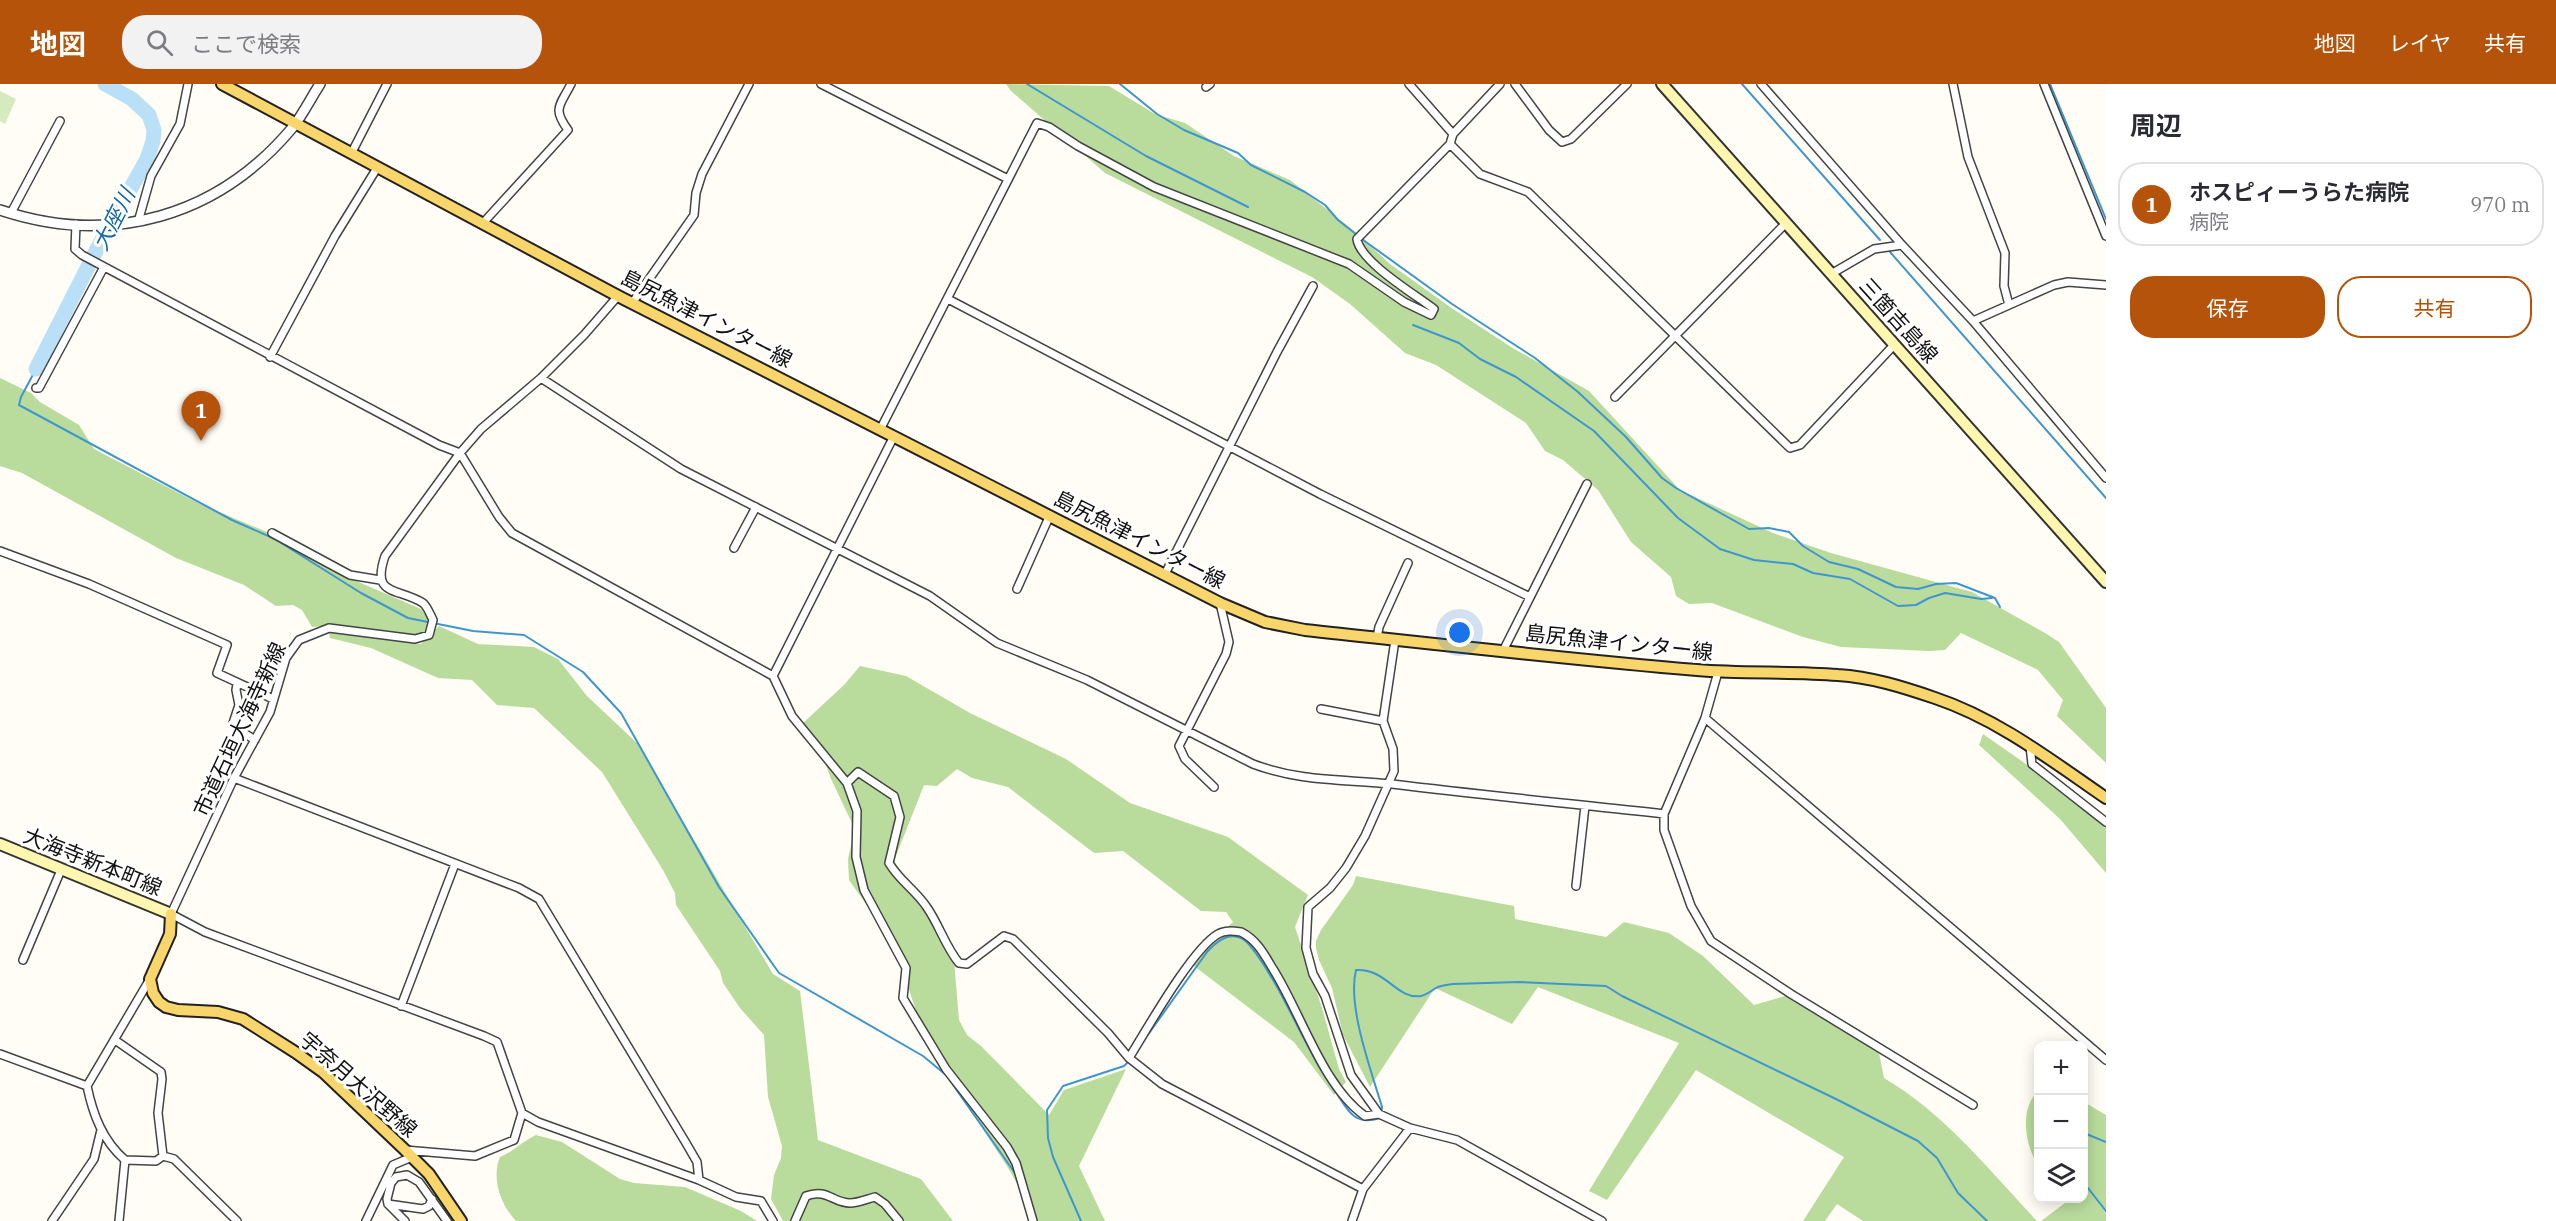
<!DOCTYPE html>
<html lang="ja">
<head>
<meta charset="utf-8">
<style>
  :root { --surface:#fff; --page:#f2f2f3; --text:#2b2b33; --muted:#7c7c81; --line:#e1e1e2; --accent:#b45309 }
  body { margin:0; font-family:"IBM Plex Serif","Noto Sans JP",serif; background:var(--page); color:var(--text) }
  .controls { position:absolute; right:18px; bottom:18px; display:grid; overflow:hidden; border-radius:12px; box-shadow:0 3px 15px #0003 }
  .controls button { width:54px; height:54px; display:grid; place-items:center; padding:0; border:0; border-bottom:2px solid var(--line); background:var(--surface); color:var(--text); font:30px sans-serif }
  .you { position:absolute; left:1460px; top:549px; width:21px; height:21px; margin:-15px; border:4px solid #fff; border-radius:50%; background:#1a73e8; box-shadow:0 0 0 9px #1a73e833 }
  .badge { display:grid; place-items:center; width:39px; height:39px; border-radius:50%; background:var(--accent); color:#fff; font-size:20px; font-weight:700 }
  .pin { position:absolute; translate:-50% -50px; filter:drop-shadow(0 2px 3px #0008) }
  .pin::after { content:''; position:absolute; top:32px; width:21px; height:18px; background:inherit; clip-path:polygon(0 0,100% 0,50% 100%) }
  .list { margin:0; padding:0; list-style:none }
  h2 { display:flex; justify-content:space-between; align-items:center; height:78px; margin:0; padding:0 24px; font-size:26px }
  h2 small { font-size:20px; font-weight:400; color:var(--muted) }
  .list li { display:grid; grid-template-columns:39px 1fr auto; gap:18px; align-items:center; box-sizing:border-box; height:84px; margin:0 12px 12px; padding:0 12px; border:2px solid var(--line); border-radius:24px }
  .list b { display:block; font-size:22px; white-space:nowrap }
  .list p { margin:0; font-size:20px; white-space:nowrap; color:var(--muted) }
  .list em { font-size:20px; font-style:normal; color:var(--muted) }
  .actions { display:flex; gap:12px; padding:18px 24px }
  .actions a { flex:1; padding:14px 0; border:2px solid var(--accent); border-radius:24px; text-align:center; font-size:21px; color:var(--accent) }
  .actions .main { background:var(--accent); color:#fff }
  .icon { flex:none; width:33px; height:33px; fill:none; stroke:currentColor; stroke-width:2; stroke-linecap:round; stroke-linejoin:round }
  .map { position:relative; flex:none; width:2106px; height:1137px; overflow:hidden }
  header { display:flex; align-items:center; gap:36px; box-sizing:border-box; height:84px; padding:0 30px; background:var(--accent); color:#fff }
  header strong { font-size:28px }
  nav { display:flex; gap:33px; margin-inline-start:auto; font-size:21px }
  .search { width:420px; height:54px; background:var(--page); display:flex; align-items:center; gap:15px; box-sizing:border-box; padding:0 21px; border-radius:24px; color:var(--muted); font-size:22px }
  main { display:flex }
  aside { flex:1; background:var(--surface) }
  .map>svg:first-child { display:block }
  .green { fill:#d5ebbd }
  .forest { fill:#b9dc9c }
  .lines { fill:none; stroke-linecap:round; stroke-linejoin:round }
  .stream { stroke:#3f96cf; stroke-width:2 }
  .river { stroke:#b9e0f7; stroke-width:15 }
  .minor-casing { stroke:#444; stroke-width:10 }
  .tertiary-casing { stroke:#444; stroke-width:12 }
  .secondary-casing { stroke:#333; stroke-width:14 }
  .primary-casing { stroke:#222; stroke-width:14 }
  .minor { stroke:#fff; stroke-width:7 }
  .tertiary { stroke:#fff; stroke-width:9 }
  .secondary { stroke:#fff6b0; stroke-width:10 }
  .primary { stroke:#f9d66b; stroke-width:10 }
  .labels { text-anchor:middle; dominant-baseline:central; stroke-width:6; stroke-linejoin:round; paint-order:stroke }
  .street-label { font-size:21px; fill:#111; stroke:#fff }
  .water-label { font-size:22px; font-style:italic; fill:#1768a6; stroke:#fff }
</style>
</head>
<body>
<header>
<strong>地図</strong>
<div class="search"><svg class="icon" aria-label="search" viewBox="0 0 24 24"><circle cx="10" cy="10" r="6"/><path d="M15 15l6 6"/></svg>ここで検索</div>
<nav><a>地図</a><a>レイヤ</a><a>共有</a></nav>
</header>
<main>
<div class="map">
<svg width="2106" height="1137" viewBox="0 0 2106 1137">
  <rect width="100%" height="100%" fill="#fffdf5"/>
  <path class="green" d="M0,7L16,15L5,40L0,37Z"/>
  <path class="forest" d="M1006,0L1109,2L1155,30L1185,39L1234,72L1290,96L1353,146L1390,180L1453,225L1511,263L1589,307L1680,406L1773,449L1831,469L1972,508L2045,549L2059,558L2106,624V679L2057,632L2063,616L2038,586L1961,549L1945,566L1929,567L1841,563L1803,553L1712,519L1689,520L1676,512L1671,493L1631,458L1598,406L1563,376L1545,367L1526,339L1436,281L1405,269L1350,220L1312,193L1105,89L1011,7Z
    M0,294L31,309L40,318L79,341L94,365L198,419L267,448L347,493L421,525L430,537L427,549L415,552L339,541L312,543L302,526L293,521L276,522L244,501L176,474L22,389L0,382Z
    M439,542L478,560L534,563L558,575L587,612L637,659L773,890L800,907L818,1056L921,1095L953,1137H783L771,1115L774,1091L781,1074L782,1062L768,1013L764,951L740,924L723,899L720,887L676,821L675,809L663,786L602,688L534,624L497,621L472,596L438,594L371,564L330,554L329,548L421,560Z
    M860,582L906,592L970,629L1066,675L1130,719L1228,753L1308,811L1295,843L1322,924L1339,985L1346,998L1334,1011L1294,958L1190,879L1233,838L1226,828L1201,827L1123,767L1094,769L1008,703L972,694L957,685L937,702L924,701L894,777L926,824L954,876L959,936L967,951L981,962L1049,1031L1064,1006L1126,985L1079,1082L1105,1137H1037L1010,1087L950,994L944,972L917,930L894,860L849,796L848,775L852,757V739L831,695L818,659L803,639L844,601Z
    M1983,650L2106,736V789L2060,735L1979,661Z
    M1356,792L1514,822L1515,835L1606,853L1624,838L1669,849L1703,872L1754,921L1785,912L1879,969L1884,994C1944,1029 1990,1087 2037,1137H1863L1837,1120L1825,1137H1803L1844,1073L1696,986L1607,1116L1589,1107L1679,959L1538,903L1512,940L1435,904L1370,1003L1343,951L1332,904L1319,876L1316,864V857L1321,846L1353,801Z
    M2038,1007V1081C2025,1062 2019,1025 2038,1007Z
    M2084,1018L2106,1031V1137H2041L2065,1119L2062,1115L2084,1114Z
    M536,1051L562,1058L620,1095L634,1099L685,1103L741,1127L757,1137H516C501,1121 491,1095 500,1073C514,1067 523,1057 536,1051Z"/>
  <g class="lines">
    <path class="stream" d="M1027,0L1146,72L1248,123
      M1120,0L1157,30L1184,46L1238,69L1251,81L1305,108L1325,121L1338,136L1366,158L1452,220L1535,274L1578,308L1626,353L1662,394L1676,404L1749,445L1769,444L1789,448L1803,462L1829,478L1858,485L1896,503L1918,505L1936,500L1956,499L1995,514L2000,523
      M1742,0L1880,156
      M2050,0L2106,135
      M1890,168L2106,414
      M1413,241L1459,259L1480,275L1516,293L1594,347L1678,434L1720,465L1754,476L1793,480L1813,489L1850,495L1898,522L1916,521L1929,514L1945,509L1981,515L1992,514
      M36,285L21,313L19,321L232,436L275,455L361,509L408,534L473,547L524,551L583,588L621,629L719,803L779,889L923,972L946,991L1017,1092
      M1137,966L1207,868C1215,859 1226,849 1238,853C1246,855 1250,862 1255,868C1287,912 1305,966 1337,1010C1342,1017 1347,1027 1354,1032C1362,1038 1371,1037 1380,1034L1382,1023C1371,986 1347,922 1356,886C1386,884 1397,916 1421,912C1427,911 1433,905 1438,903C1443,901 1448,901 1453,900L1519,898L1606,902L1622,912L1836,1015L1918,1057L1937,1074L1958,1109L1987,1137
      M2084,1049L2106,1058
      M2084,1099L2106,1127
      M1081,1137L1053,1073L1048,1054L1047,1026L1063,1002L1124,982L1130,976"/>
    <path class="river" d="M36,285L96,167L147,75L153,57L154,46L149,31L132,15L105,0"/>
    <defs>
      <path id="minor" d="M821,0L1008,95
        M1409,0L1453,50
        M1515,0L1549,46L1562,58L1571,55L1627,0
        M1761,0L1902,161
        M1953,0L1968,73L2005,169L2004,202L2009,221
        M2044,0L2106,152
        M1206,3L1210,0
        M1450,60L1480,90L1528,108L1790,364L1800,361L1894,261
        M351,70L387,0
        M11,129L60,37
        M138,138L151,92L180,40L188,0
        M483,139L568,46C552,24 560,22 571,0
        M76,140L75,165L82,171L439,361L460,369L499,433L512,449L773,592L792,632L847,699L857,727L856,773L864,806L906,884L903,914L946,985L1007,1063L1016,1079L1033,1137
        M1831,190L1874,165L1902,161L1973,237L2054,201L2068,198L2106,201
        M948,215L1320,410L1530,513
        M633,218L694,131L696,109L702,90L749,0
        M1973,237L2106,394
        M270,273L335,152L377,84
        M541,294L681,385L930,512L997,559L1087,596L1253,680C1301,698 1343,695 1392,700C1483,711 1573,720 1664,730
        M36,304H39L104,183
        M1615,313L1786,139
        M881,344L1037,39L1049,43L1078,62L1154,103L1349,180L1404,218L1431,231L1434,225C1416,211 1360,178 1357,155L1450,60L1453,50L1500,0
        M272,449L350,491L380,496
        M734,464L756,423
        M0,467L89,500L227,561L217,589L273,615
        M1165,490L1277,268L1313,202
        M1017,505L1050,431
        M1377,554L1379,543L1408,479
        M1395,556L1383,637L1393,665L1394,687L1365,752L1346,784L1330,804L1308,823L1306,864L1313,890L1325,912L1351,991L1379,1030L1410,1044L1457,1056L1602,1137
        M1503,567L1587,400
        M1718,588L1705,634L1664,730V746L1691,822L1711,857L1791,910L1973,1021
        M773,592L894,352
        M237,600L236,606L239,621L233,639L236,644L255,656
        M1321,625L1383,637
        M1705,634L2106,976
        M2030,662L2032,680L2106,738
        M234,694L519,804L539,815L686,1059L697,1078L699,1096L538,1038L522,1029
        M847,699L858,688L894,712L900,733L889,779C899,796 915,806 926,822C939,840 945,862 959,879L967,880L1004,852L1013,855L1108,949L1129,974L1162,1000L1363,1105
        M1214,703L1185,675L1179,662L1226,570L1229,558L1220,519
        M1576,802L1585,722
        M23,876L61,786
        M401,922L455,780
        M115,956L161,988L162,995L158,1029L163,1072L156,1077L125,1076
        M0,970L87,1002
        M1129,974C1147,945 1192,865 1218,850C1225,846 1233,847 1241,848C1257,856 1264,870 1273,885C1301,929 1323,1003 1365,1032L1379,1030
        M405,1066L475,1072L514,1056L522,1029L497,958L484,952L205,848L171,830L234,694L270,628L286,574L299,556L329,544L415,555L429,551L433,536C430,530 427,522 423,519C397,503 371,513 385,472L460,369L481,345L541,294L584,251L618,212
        M163,1072L174,1075L237,1137
        M699,1096L736,1113L761,1117L773,1137
        M388,1120L423,1125L429,1122L432,1115
        M52,1137L94,1075L101,1046
        M119,1137L125,1076C103,1057 93,1031 87,1002L150,895
        M366,1137L393,1081L412,1073
        M405,1137L388,1120L387,1115L391,1099L396,1093L407,1091L419,1098L447,1137
        M795,1137L806,1112C827,1104 833,1119 850,1119C858,1119 867,1115 875,1113L885,1120L899,1137
        M1352,1137L1363,1105L1410,1044"/>
      <path id="tertiary" d="M0,126C111,163 218,133 293,43C303,30 311,14 320,0"/>
      <path id="secondary" d="M1662,0L2106,498
        M0,760L171,830"/>
      <path id="primary" d="M222,0L618,212L1220,519L1265,538L1305,546C1436,560 1566,575 1697,586C1744,590 1791,587 1838,591C1871,593 1903,603 1935,614C1998,635 2052,677 2106,714
        M171,830L170,850L150,895L153,909L159,918L166,923L178,926L218,928L243,935L295,968L323,988L405,1066L429,1090L461,1137"/>
    </defs>
    <use href="#minor" class="minor-casing"/>
    <use href="#tertiary" class="tertiary-casing"/>
    <use href="#secondary" class="secondary-casing"/>
    <use href="#primary" class="primary-casing"/>
    <use href="#minor" class="minor"/>
    <use href="#tertiary" class="tertiary"/>
    <use href="#secondary" class="secondary"/>
    <use href="#primary" class="primary"/>
  </g>
  <g class="labels">
    <g class="street-label">
      <text transform="translate(707 234) rotate(27)">島尻魚津インター線</text>
      <text transform="translate(1899 236) rotate(48)">三箇吉島線</text>
      <text transform="translate(1140 455) rotate(27)">島尻魚津インター線</text>
      <text transform="translate(1619 558) rotate(6)">島尻魚津インター線</text>
      <text transform="translate(239 645) rotate(-65)">市道石垣大海寺新線</text>
      <text transform="translate(93 777) rotate(22)">大海寺新本町線</text>
      <text transform="translate(359 1000) rotate(41)">宇奈月大沢野線</text>
    </g>
    <g class="water-label">
      <text transform="translate(113 135) rotate(-63)">大座川</text>
    </g>
  </g>
</svg>
<div class="controls">
<button>+</button>
<button>−</button>
<button><svg class="icon" aria-label="layers" viewBox="0 0 24 24"><path d="M12 4l9 5-9 5-9-5zM3 14l9 5 9-5"/></svg></button>
</div>
<div class="you"></div>
<div class="pin badge" style="left:201px;top:357px">1</div>
</div>
<aside>
<h2>周辺<small></small></h2>
<ul class="list">
<li><span class="badge">1</span><div><b>ホスピィーうらた病院</b><p>病院</p></div><em>970 m</em></li>
</ul>
<div class="actions"><a class="main">保存</a><a>共有</a></div>
</aside>
</main>
</body>
</html>
